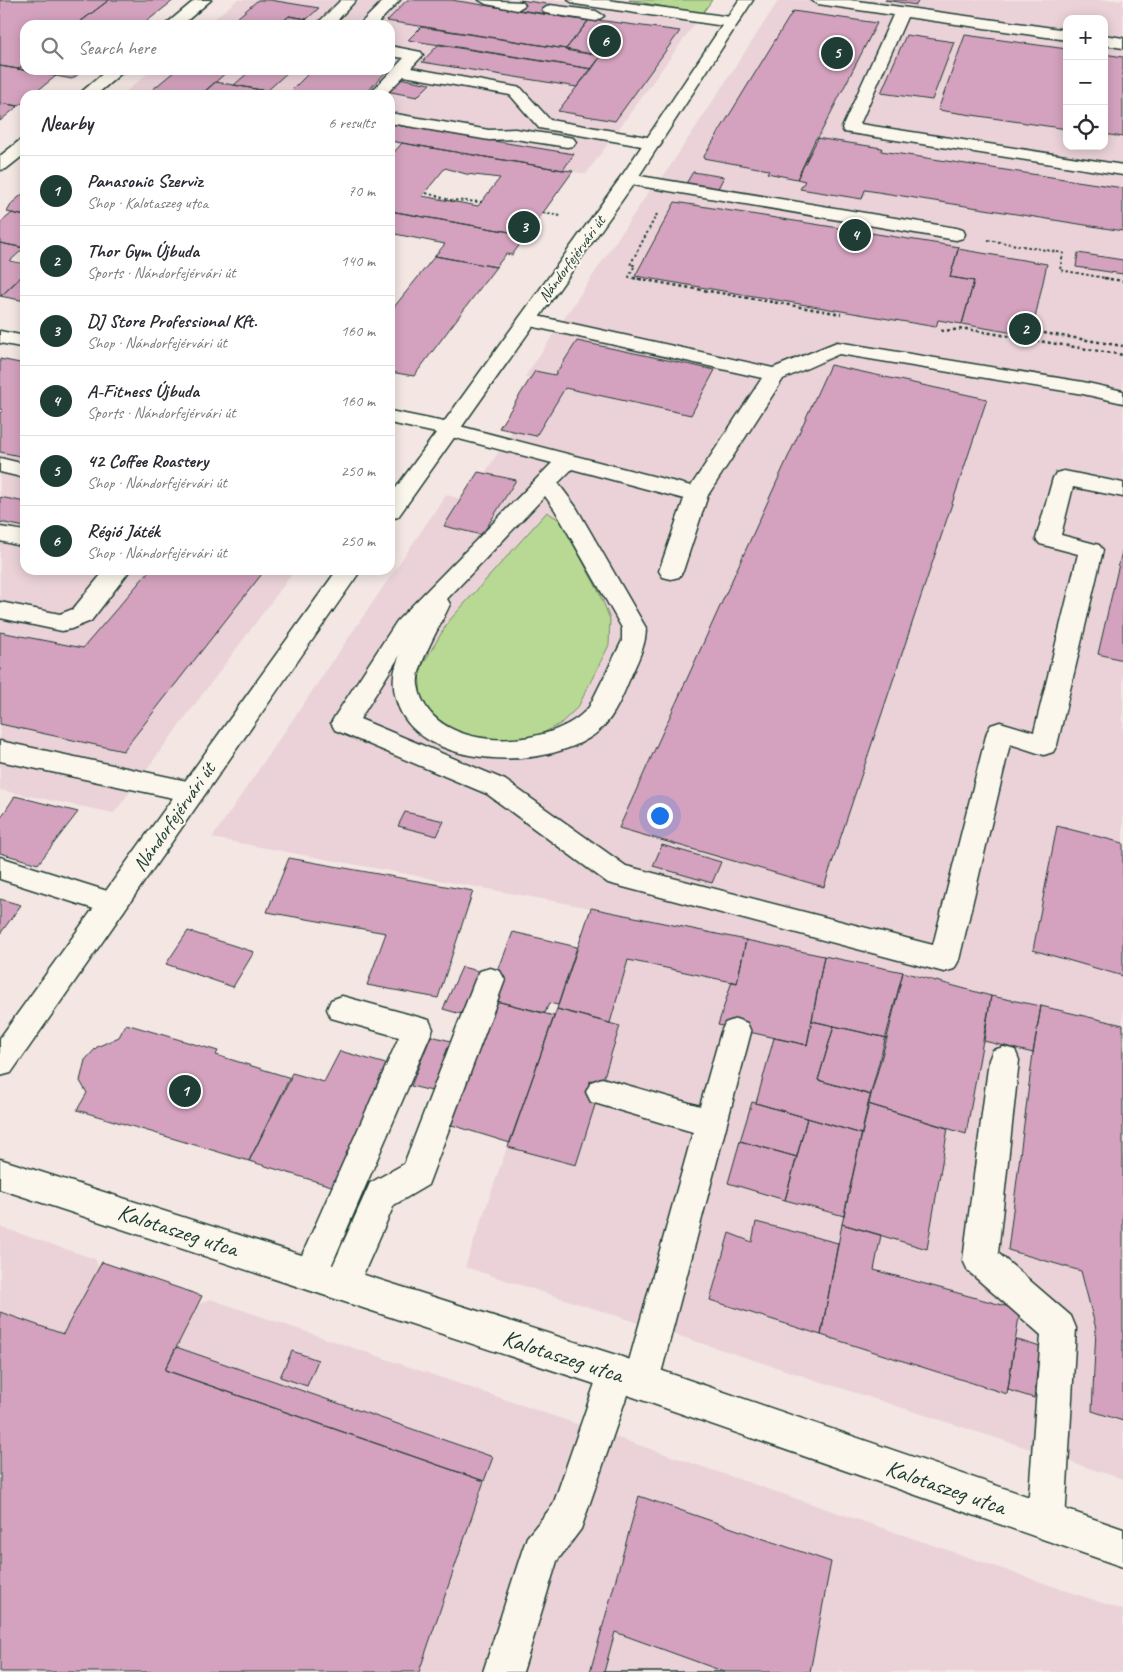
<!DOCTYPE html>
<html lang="en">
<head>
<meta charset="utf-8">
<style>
  :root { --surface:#fff; --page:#f2f2f3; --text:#2b2b33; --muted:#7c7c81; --line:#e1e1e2; --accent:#1f3d34 }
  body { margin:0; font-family:Caveat,sans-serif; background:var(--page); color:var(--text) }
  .controls { position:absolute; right:15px; top:15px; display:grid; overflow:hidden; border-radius:10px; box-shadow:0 2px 12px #0003 }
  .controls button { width:45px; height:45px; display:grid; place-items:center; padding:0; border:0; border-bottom:1px solid var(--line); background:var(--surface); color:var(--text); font:25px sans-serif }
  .you { position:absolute; left:659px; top:815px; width:18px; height:18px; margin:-12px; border:4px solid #fff; border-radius:50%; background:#1a73e8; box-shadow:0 0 0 8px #1a73e833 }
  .badge { display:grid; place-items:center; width:32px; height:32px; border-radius:50%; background:var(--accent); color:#fff; font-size:16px; font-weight:700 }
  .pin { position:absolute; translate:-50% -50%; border:2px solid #fff; box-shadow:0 1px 5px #0006 }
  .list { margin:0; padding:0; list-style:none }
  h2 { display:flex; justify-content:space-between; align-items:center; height:65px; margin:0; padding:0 20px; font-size:21px }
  h2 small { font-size:16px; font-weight:400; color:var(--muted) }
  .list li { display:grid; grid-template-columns:32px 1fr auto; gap:15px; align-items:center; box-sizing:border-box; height:70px; padding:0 20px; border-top:1px solid var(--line) }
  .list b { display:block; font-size:19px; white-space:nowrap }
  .list p { margin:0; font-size:16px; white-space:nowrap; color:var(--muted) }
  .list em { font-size:16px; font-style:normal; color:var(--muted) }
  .icon { flex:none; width:28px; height:28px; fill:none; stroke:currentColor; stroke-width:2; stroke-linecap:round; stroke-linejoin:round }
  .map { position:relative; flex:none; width:1123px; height:1672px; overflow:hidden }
  .search { position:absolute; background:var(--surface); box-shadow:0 2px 12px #0003; left:20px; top:20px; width:375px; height:55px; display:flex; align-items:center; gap:12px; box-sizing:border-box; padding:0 18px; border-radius:15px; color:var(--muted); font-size:19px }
  .panel { position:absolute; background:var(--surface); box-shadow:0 2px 12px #0003; left:20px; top:90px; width:375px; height:485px; border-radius:15px }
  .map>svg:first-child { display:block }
  .built { fill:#ead2d8; fill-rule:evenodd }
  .green { fill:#b8d993; stroke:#6c8b64 }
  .building { fill:#d4a2be; stroke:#1f3d34; fill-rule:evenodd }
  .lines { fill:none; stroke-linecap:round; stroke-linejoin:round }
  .service-casing { stroke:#1f3d34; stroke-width:3 }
  .minor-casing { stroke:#1f3d34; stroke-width:3 }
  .path-far1 { stroke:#1f3d34; stroke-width:2; stroke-dasharray:2.5 2.5; stroke-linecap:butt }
  .path { stroke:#1f3d34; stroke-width:2.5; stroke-dasharray:3 3; stroke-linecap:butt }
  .service { fill:#fbf7ec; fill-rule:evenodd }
  .minor { fill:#fbf7ec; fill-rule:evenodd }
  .labels { text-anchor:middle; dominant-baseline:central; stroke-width:4; stroke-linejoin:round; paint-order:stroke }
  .far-street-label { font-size:16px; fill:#1f3d34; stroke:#fbf7ec }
  .street-label { font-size:20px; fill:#1f3d34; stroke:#fbf7ec }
  .near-street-label { font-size:24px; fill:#1f3d34; stroke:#fbf7ec }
</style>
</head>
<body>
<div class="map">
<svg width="1123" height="1672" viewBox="0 0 1123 1672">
  <rect width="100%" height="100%" fill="#f3e6e3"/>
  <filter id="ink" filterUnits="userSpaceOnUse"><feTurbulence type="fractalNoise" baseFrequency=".02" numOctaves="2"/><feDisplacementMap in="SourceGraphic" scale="10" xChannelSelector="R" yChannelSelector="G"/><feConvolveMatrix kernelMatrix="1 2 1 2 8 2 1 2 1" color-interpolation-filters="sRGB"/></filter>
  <g filter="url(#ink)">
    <path class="built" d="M237,0H712L586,174L390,141V95H122L152,70H390V25H207Z
      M779,0H1123V1479L465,1267L591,908L212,838L446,495L461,499L478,472L485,473L512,431L499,428L530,379L525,377L650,190L665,174ZM1067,19H1104V146H1067ZM611,628L609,645L578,707L572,714Z
      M0,359L25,364V570H295L114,813L0,790Z
      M0,1227L95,1259L99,1268L102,1262L202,1296L198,1305L210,1299L1123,1610V1672H0Z"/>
    <path class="green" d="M629,0H712L702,14Z
      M547,512L561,521L599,592L610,619L609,645L578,707L560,724L543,733L519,739L497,741L462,734L430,716L421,697L419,671L448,622Z"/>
    <path class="building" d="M0,0H109L76,25H25V64L18,69L0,66Z
      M109,0H174L142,25H76Z
      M258,0H270L319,8L307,19L289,16L279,25H229Z
      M407,0H451L588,21L566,49L387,21Z
      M520,0L554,5L547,14L513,9Z
      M885,0H919L916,5Z
      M793,11L877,23L797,179L767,173L769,170L703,158Z
      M289,16L307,19L300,25H279Z
      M590,19L680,31L615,121L558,111L601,56L565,50Z
      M421,27L566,49L601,56L592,69L408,40Z
      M906,35L954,42L932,100L881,93Z
      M965,35L1067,49V129L938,110Z
      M439,44L592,69L577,87L422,62Z
      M1104,54L1123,57V137L1104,134Z
      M25,64V70H84L72,79L18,69Z
      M0,66L18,69L56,76L32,95H25V101L18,106L0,103Z
      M176,70H229L201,95H146Z
      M251,70H290L267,91L234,85Z
      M312,70H366L385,73L365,94L287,95Z
      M399,78L430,84L417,97L386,91Z
      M215,82L234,85L287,95L203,93Z
      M0,103L18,106L0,121Z
      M390,124L574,154L563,170L390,141Z
      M816,138L882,148L881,151L1123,188V231L865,190L862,199L800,189L805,181L797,179Z
      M402,143L563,170L573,171L527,235L390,211V157ZM445,168L466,174L500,178L478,206L422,196Z
      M693,172L724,177L717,190L685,185Z
      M25,192V216L7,212L12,203Z
      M675,202L959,247L950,277L974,281L962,324L938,320L936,327L635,276Z
      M390,211L527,235L512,255L506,254L496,267L435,256L445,244L390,233Z
      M12,213L25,216V248L0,243V223Z
      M0,243L24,248L10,261L25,264V273L2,295H0Z
      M958,249L1047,264L1031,336L962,324L974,281L950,277Z
      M1078,253L1123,260V274L1076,267Z
      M435,256L496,267L414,376L390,372V312Z
      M25,273V301L0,296L2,295Z
      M577,341L715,370L691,415L565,388L536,436L499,428L535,371L555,375Z
      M0,359L25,364V457L0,452V413L3,410L0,409Z
      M830,365L987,399L824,887L619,828Z
      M478,472L516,480L482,535L444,526Z
      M0,497L25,502V527L0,522Z
      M1123,547V660L1098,654Z
      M150,570H265L123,751L0,724V632L83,648Z
      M15,796L78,812L38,864L0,853V819Z
      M405,812L444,821L437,836L398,826Z
      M1057,826L1123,843V976L1033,950Z
      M662,845L721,862L712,883L653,866Z
      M289,858L473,891L438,998L367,985L386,933L267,912Z
      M0,899L21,905L0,934Z
      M591,908L746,940L737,983L628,960L610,1023L557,1009Z
      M188,931L254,952L233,987L166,964Z
      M513,932L577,947L558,1005L549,1003L545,1013L487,999Z
      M746,940L824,956L807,1045L718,1025L732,981L737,983Z
      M824,956L903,972L887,1038L812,1021Z
      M462,967L486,973L468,1016L443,1009Z
      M903,972L991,996L966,1134L868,1104Z
      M991,996L1041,1006L1033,1053L984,1041Z
      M493,1000L554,1016L510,1143L442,1122Z
      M1041,1006L1123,1025V1421L1092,1411L1096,1329L1081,1271L1008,1250L1033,1053Z
      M557,1009L620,1026L576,1165L508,1147Z
      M812,1021L834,1026L818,1080L871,1095L862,1134L756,1103L774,1038L807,1045Z
      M126,1024L218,1051L216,1055L291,1078L249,1161L77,1110L87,1093L80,1081L85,1060L97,1047L119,1037Z
      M834,1026L887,1038L871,1095L818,1080Z
      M431,1036L451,1041L432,1091L411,1086Z
      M340,1051L393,1066L338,1188L249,1161L292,1073L324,1082Z
      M752,1102L807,1118L797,1157L740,1141Z
      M868,1104L948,1128L927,1249L842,1224Z
      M807,1118L862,1134L844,1216L785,1200Z
      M740,1141L797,1157L785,1200L728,1183Z
      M756,1222L838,1243L821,1335L710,1300L729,1233L752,1242Z
      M842,1224L881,1235L874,1270L1020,1310L1007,1394L821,1335Z
      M102,1262L202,1296L165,1370L484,1481L419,1672H0V1312L63,1334Z
      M1015,1339L1040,1347L1034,1398L1008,1390Z
      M176,1347L493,1457L484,1481L165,1370Z
      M292,1351L318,1360L307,1386L280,1377Z
      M639,1496L831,1562L810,1672H590Z
      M615,1632L725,1672H604Z"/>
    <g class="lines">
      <defs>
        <path id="service" d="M341,0H356L333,25H316Z
          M384,0H400L376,25H359Z
          M479,0L522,2L525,5L517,10L486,4Z
          M568,0H607L731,17L739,22L731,27L575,4Z
          M811,0H850L1067,30V40L907,17L860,124L1123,165V175L844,132L842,128L893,15L818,4Z
          M550,5L596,11L604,16L596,21L545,13L542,10Z
          M1104,35L1123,38V48L1104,45Z
          M390,46L421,52L423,55L411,68L521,88L550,120L653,138L659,139L662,143L659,147L653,148L539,128L510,95L404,76L385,95H368L404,58L390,56Z
          M390,113L489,130L515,129L567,137L573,138L576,142L573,146L567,147L515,139L489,140L390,123Z
          M628,174L956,228L963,230L965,234L963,238L956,240L622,183L619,179L622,175Z
          M528,314L773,368L837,342L1083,382L1123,391V403L1083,394L839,354L783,379L708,495L683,571L679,577L671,579L663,577L659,571L684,499L572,469L558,483L576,507L646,628C646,646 637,662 630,678C623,695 615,715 602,728C557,773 414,772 396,699C392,683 393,671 400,655L360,719L505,780L626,866L933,945L987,732L991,725L1000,722L1034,732L1078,554L1040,544L1036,539L1053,478L1056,473L1064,471L1123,483V497L1073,487L1061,535L1099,545L1103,550L1057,745L1053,752L1044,755L1010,744L959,960L954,969L944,972L608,883L487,794L335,730L331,723L335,716L397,621L552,463L440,434L437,429L440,424L448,423L691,486L762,378L521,324L518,320L521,316ZM545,496L555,510L622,628V641L589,707C552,752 428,755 418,685C415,667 442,623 450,604L447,599Z
          M0,458L25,464V478L0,472Z
          M0,527L25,531V547L0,541Z
          M105,570H130L91,621L71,629L62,631L0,618V602L60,614L73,609Z
          M0,741L192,782L201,785L205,792L201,799L192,802L0,761Z
          M0,857L123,896L127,904L123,912L113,915L0,879Z
          M490,968L500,971L505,980L428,1185L394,1205L354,1295L342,1300L330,1295L325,1283L370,1183L404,1164L475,980L480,971Z
          M342,996L429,1020L433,1029L323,1285L311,1289L299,1285L294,1273L399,1037L331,1018L327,1009L331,1000Z
          M736,1019L747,1023L751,1032L659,1381L654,1394L641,1399L628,1392L581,1529L557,1561L523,1672H483L522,1551L527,1537L553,1505L603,1360L616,1355L629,1361L693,1132L591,1102L586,1092L591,1082L602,1078L700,1106L721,1032L725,1023Z
          M1004,1047L1015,1050L1019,1060L998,1253L1071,1316L1076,1328L1065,1521L1059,1534L1046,1540L1033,1534L1027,1521L1041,1335L968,1271L963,1260L989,1060L993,1050Z"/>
        <path id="minor" d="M195,0H211L182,25H165Z
          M739,0H753L637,179L398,517L390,519V496L436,433L390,423V411L444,422L621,177Z
          M107,70H125L96,95H78Z
          M25,140V154L6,169L0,170V156L19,141Z
          M0,331L25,336V348L0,343Z
          M337,570H361L11,1073L0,1076V1038Z
          M0,1159L616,1355L1123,1529V1567L616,1391L0,1189Z"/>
      </defs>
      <use href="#service" class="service-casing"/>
      <use href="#minor" class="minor-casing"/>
      <path class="path-far1" d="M426,193L450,200L482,202
        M543,213L561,216
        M988,240L1063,253L1060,270L1111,279
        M640,279L629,277L635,265H630L657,214"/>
      <path class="path" d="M633,278L841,314
        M1104,278L1123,281
        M941,331L966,329L1123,355
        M1032,331L1123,346"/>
      <use href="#service" class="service"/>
      <use href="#minor" class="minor"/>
    </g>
  </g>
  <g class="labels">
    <g class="far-street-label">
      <text transform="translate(572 259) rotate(-54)">Nándorfejérvári út</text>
    </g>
    <g class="street-label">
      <text transform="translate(174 817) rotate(-55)">Nándorfejérvári út</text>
    </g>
    <g class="near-street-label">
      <text transform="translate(178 1230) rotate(18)">Kalotaszeg utca</text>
      <text transform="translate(563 1356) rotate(18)">Kalotaszeg utca</text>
      <text transform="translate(946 1487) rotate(19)">Kalotaszeg utca</text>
    </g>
  </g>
</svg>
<div class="controls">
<button>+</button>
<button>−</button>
<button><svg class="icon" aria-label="locate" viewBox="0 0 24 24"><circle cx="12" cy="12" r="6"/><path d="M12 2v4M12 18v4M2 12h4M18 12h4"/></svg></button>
</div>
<div class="you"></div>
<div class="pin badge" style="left:185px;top:1091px">1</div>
<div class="pin badge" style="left:1025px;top:329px">2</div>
<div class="pin badge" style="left:524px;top:227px">3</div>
<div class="pin badge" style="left:855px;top:235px">4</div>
<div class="pin badge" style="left:837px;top:53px">5</div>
<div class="pin badge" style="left:605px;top:41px">6</div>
<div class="search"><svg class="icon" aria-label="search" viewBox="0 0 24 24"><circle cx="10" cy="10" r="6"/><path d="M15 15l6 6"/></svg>Search here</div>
<section class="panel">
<h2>Nearby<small>6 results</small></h2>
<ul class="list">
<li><span class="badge">1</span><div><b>Panasonic Szerviz</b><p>Shop · Kalotaszeg utca</p></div><em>70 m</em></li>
<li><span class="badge">2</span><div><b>Thor Gym Újbuda</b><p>Sports · Nándorfejérvári út</p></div><em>140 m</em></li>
<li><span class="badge">3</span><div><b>DJ Store Professional Kft.</b><p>Shop · Nándorfejérvári út</p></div><em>160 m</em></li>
<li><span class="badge">4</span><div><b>A-Fitness Újbuda</b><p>Sports · Nándorfejérvári út</p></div><em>160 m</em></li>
<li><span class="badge">5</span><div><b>42 Coffee Roastery</b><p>Shop · Nándorfejérvári út</p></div><em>250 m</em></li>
<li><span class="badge">6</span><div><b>Régió Játék</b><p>Shop · Nándorfejérvári út</p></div><em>250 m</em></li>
</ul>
</section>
</div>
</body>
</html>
